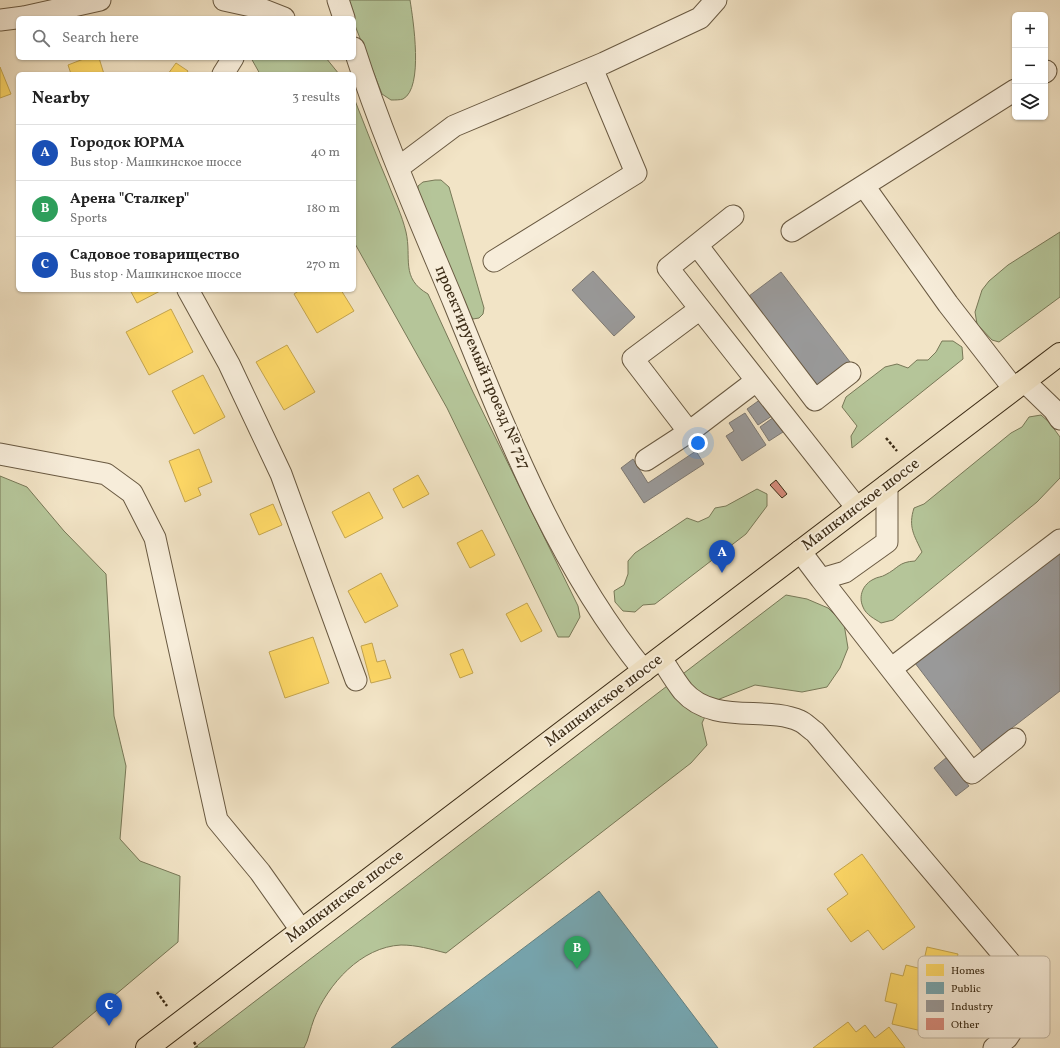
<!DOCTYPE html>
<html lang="en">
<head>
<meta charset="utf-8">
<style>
  :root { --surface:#fff; --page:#f2f2f2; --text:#222; --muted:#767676; --line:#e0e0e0; --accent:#b45309 }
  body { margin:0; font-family:Vollkorn,serif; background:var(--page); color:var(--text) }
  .controls { position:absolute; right:12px; top:12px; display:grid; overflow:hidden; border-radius:6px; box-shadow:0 1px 3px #0004 }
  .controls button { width:36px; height:36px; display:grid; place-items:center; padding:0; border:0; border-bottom:1px solid var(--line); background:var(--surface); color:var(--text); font:20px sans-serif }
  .you { position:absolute; left:698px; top:443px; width:14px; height:14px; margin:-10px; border:3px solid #fff; border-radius:50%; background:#1a73e8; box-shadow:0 0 0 6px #1a73e833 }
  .badge { display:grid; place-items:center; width:26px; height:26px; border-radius:50%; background:var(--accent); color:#fff; font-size:13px; font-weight:700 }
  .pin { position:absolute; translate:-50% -33px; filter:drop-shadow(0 1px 2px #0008) }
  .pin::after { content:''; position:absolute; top:21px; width:14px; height:12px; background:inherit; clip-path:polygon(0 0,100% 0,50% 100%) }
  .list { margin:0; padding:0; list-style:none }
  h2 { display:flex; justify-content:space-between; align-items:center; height:52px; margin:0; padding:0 16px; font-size:17px }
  h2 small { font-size:13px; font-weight:400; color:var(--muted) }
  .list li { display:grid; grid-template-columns:26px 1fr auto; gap:12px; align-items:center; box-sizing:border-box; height:56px; padding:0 16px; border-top:1px solid var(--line) }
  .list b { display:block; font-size:15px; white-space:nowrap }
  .list p { margin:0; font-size:13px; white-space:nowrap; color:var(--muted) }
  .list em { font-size:13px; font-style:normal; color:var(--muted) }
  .icon { flex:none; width:22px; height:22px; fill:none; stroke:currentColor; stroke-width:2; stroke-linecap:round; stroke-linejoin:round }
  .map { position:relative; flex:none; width:1060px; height:1048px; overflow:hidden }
  .search { position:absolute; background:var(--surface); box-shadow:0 1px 3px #0004; left:16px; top:16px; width:340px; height:44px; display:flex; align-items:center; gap:10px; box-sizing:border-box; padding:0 14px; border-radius:6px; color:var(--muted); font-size:15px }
  .panel { position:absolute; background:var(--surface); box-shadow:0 1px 3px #0004; left:16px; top:72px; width:340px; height:220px; border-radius:6px }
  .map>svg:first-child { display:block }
  .green { fill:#b5c599; stroke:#787857 }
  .homes { fill:#ffd966; stroke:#c4a54e }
  .public { fill:#76a5af; stroke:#648081 }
  .industry { fill:#999; stroke:#7d7871 }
  .building { fill:#d58a7a; stroke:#3b2b15 }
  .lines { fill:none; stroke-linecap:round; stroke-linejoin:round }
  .minor-casing { stroke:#695941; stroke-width:23 }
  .major-casing { stroke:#3b2b15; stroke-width:24 }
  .path { stroke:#3b2b15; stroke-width:2.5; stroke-dasharray:3 2; stroke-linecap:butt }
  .minor { stroke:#f7edda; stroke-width:21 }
  .major { stroke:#f2e4c6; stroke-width:22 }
  .labels { text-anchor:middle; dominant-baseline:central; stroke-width:4; stroke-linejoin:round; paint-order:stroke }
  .street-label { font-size:16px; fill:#3b2b15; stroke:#f7edda }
  .key { fill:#f7edda; stroke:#bfb39f; stroke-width:1 }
  .key-label { font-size:11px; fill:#3b2b15 }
</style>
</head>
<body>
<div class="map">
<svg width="1060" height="1048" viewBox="0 0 1060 1048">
  <rect width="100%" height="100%" fill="#f2e4c6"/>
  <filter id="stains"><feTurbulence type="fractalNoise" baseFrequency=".005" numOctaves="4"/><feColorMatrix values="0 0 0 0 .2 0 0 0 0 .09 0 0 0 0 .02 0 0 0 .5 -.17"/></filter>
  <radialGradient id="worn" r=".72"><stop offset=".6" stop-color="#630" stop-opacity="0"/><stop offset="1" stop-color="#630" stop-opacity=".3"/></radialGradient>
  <path class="green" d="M345,0H410C413,19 424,88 403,99C400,100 395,100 391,100L382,94L354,23V18Z
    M251,58H326L339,74H260Z
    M354,98C365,126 376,155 388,183C394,199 402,215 406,232C412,258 400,278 428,294L473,392L578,606L580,617L569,637H558L447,408L354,242Z
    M435,180H441L449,187L484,308L483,314L479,318L473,319L469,314L418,192V186L423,182Z
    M1060,232V297L999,342L992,340L977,324L975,312L982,290L989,281L1008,265Z
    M942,341H953L962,347L963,359L852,448L851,436L857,426L842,407L846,397L885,367L897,364L908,368L917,360H928L936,352Z
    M1041,415L1049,422L1060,437V478L1037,502L893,620L881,623C875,619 866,615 863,607C858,596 863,584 874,579C877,577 882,577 885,575C899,568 898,562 915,561L922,552C914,535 908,527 914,508L924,504L1011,433L1022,427L1029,417Z
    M0,476L27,487L64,531L106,574L114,716L126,766L120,839L140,861L180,876L178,942L52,1048H0Z
    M757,489L767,494V506L746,534L655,604L643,605L635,612L623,611L615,602L614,591L624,585L628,574V561L635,553L687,518L698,522L709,517L715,508L726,506Z
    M786,595L807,599L828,608L844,624L848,648L840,668L827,687L802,692L755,685L712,702L702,723L707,745L691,763L446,953C430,949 417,945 401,945C361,947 328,984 314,1019C310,1029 309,1039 304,1048H194Z"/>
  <path class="homes" d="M86,58H99L104,74H71L68,65Z
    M176,63L188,71L186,74H168Z
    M0,67L11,94L0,98Z
    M130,290H162L137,303Z
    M300,290H341L354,311L317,333L294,294Z
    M171,309L193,352L149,375L126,332Z
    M287,345L315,392L284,410L256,362Z
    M203,375L225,417L194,434L172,391Z
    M199,449L212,482L198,488L201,495L185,502L169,461Z
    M418,475L429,494L403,508L393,489Z
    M369,492L383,518L345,538L332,512Z
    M273,504L282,525L259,535L250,514Z
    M482,530L495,555L470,568L457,543Z
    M381,573L398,606L365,623L348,591Z
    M527,603L542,631L521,642L506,614Z
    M313,637L329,683L285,698L269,652Z
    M372,643L377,662L385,660L391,678L371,683L361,646Z
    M463,649L473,673L460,678L450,654Z
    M862,854L915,927L883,950L868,930L851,942L827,909L848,894L834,874Z
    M927,947L958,954L939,1035L892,1024L897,1004L885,1001L891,973L903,976L906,965L922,969Z
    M848,1022L856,1032L865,1025L875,1038L889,1027L905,1048H813Z"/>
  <path class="public" d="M599,891L718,1048H391Z"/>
  <path class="industry" d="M593,271L635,317L614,336L572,290Z
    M781,272L850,362L814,389L745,299Z
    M761,399L772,416L758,425L747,409Z
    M745,413L766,445L742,461L726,436L734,431L729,423Z
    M774,417L783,432L769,441L760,427Z
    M696,451L704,464L644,503L621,468L633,459L648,483Z
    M1060,553V691L982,751L915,663Z
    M947,757L969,786L956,796L934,768Z"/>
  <path class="building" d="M776,480L787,494L782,498L770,485Z"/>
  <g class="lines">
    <defs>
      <path id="minor" d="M224,0L256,7L284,18
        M338,0L344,18
        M0,20L24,17L100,0
        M354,48C382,135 419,219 454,303C506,431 556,563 644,671
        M1045,72L1046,71
        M223,74L233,58
        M398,168L454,126L604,63L700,18L716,0
        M864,186L948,304L1014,389
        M733,216L668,268L857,508
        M792,231L1015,90
        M697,245L815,400L850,373
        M494,261L636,173L592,68
        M188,290L229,364L281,474L356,680
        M700,309L633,359L689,432L756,381
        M1024,381L1054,410L1060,419
        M0,454L106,474L132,493L155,538L217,820L260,872L301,930
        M646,460L689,432
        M800,551L821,579L845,572L887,542V485
        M821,579L972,773L1015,739
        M661,658C668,669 675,681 683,691C714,726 766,705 800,721C805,723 810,729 815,732L1012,965L1025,991L1021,1017L1007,1038L994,1048
        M892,668L1060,540"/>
      <path id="major" d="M147,1048L1060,354"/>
    </defs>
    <use href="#minor" class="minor-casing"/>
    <use href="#major" class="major-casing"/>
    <path class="path" d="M886,438L897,451
      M157,992L167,1006
      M194,1042L197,1047"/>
    <use href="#minor" class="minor"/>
    <use href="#major" class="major"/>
  </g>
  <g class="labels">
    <g class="street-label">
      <text transform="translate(482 368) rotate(67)">проектируемый проезд № 727</text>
      <text transform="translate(861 505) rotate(-37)">Машкинское шоссе</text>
      <text transform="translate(604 701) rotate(-37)">Машкинское шоссе</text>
      <text transform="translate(345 897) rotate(-37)">Машкинское шоссе</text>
    </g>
  </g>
  <rect x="918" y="956" width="132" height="82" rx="6" class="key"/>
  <rect x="926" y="964" width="18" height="12" fill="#ffd966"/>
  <rect x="926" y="982" width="18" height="12" fill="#76a5af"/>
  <rect x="926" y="1000" width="18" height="12" fill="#999"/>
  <rect x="926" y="1018" width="18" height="12" fill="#d58a7a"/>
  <g class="key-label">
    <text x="951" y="974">Homes</text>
    <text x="951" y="992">Public</text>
    <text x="951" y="1010">Industry</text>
    <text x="951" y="1028">Other</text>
  </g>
  <rect width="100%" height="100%" filter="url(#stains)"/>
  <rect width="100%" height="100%" fill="url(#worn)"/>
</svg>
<div class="controls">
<button>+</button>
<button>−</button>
<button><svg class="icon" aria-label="layers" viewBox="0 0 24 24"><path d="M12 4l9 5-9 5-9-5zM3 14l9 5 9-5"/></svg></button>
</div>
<div class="you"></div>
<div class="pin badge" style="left:722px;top:573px;background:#1a4fb4">A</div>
<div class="pin badge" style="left:577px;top:969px;background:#2e9e5b">B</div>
<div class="pin badge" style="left:109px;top:1026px;background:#1a4fb4">C</div>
<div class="search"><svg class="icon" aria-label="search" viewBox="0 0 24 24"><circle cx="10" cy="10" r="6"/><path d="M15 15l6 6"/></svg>Search here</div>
<section class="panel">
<h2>Nearby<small>3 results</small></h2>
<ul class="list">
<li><span class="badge" style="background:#1a4fb4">A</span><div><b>Городок ЮРМА</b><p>Bus stop · Машкинское шоссе</p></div><em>40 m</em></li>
<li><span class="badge" style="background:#2e9e5b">B</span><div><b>Арена &quot;Сталкер&quot;</b><p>Sports</p></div><em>180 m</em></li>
<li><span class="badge" style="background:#1a4fb4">C</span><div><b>Садовое товарищество</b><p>Bus stop · Машкинское шоссе</p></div><em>270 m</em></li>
</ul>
</section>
</div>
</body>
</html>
